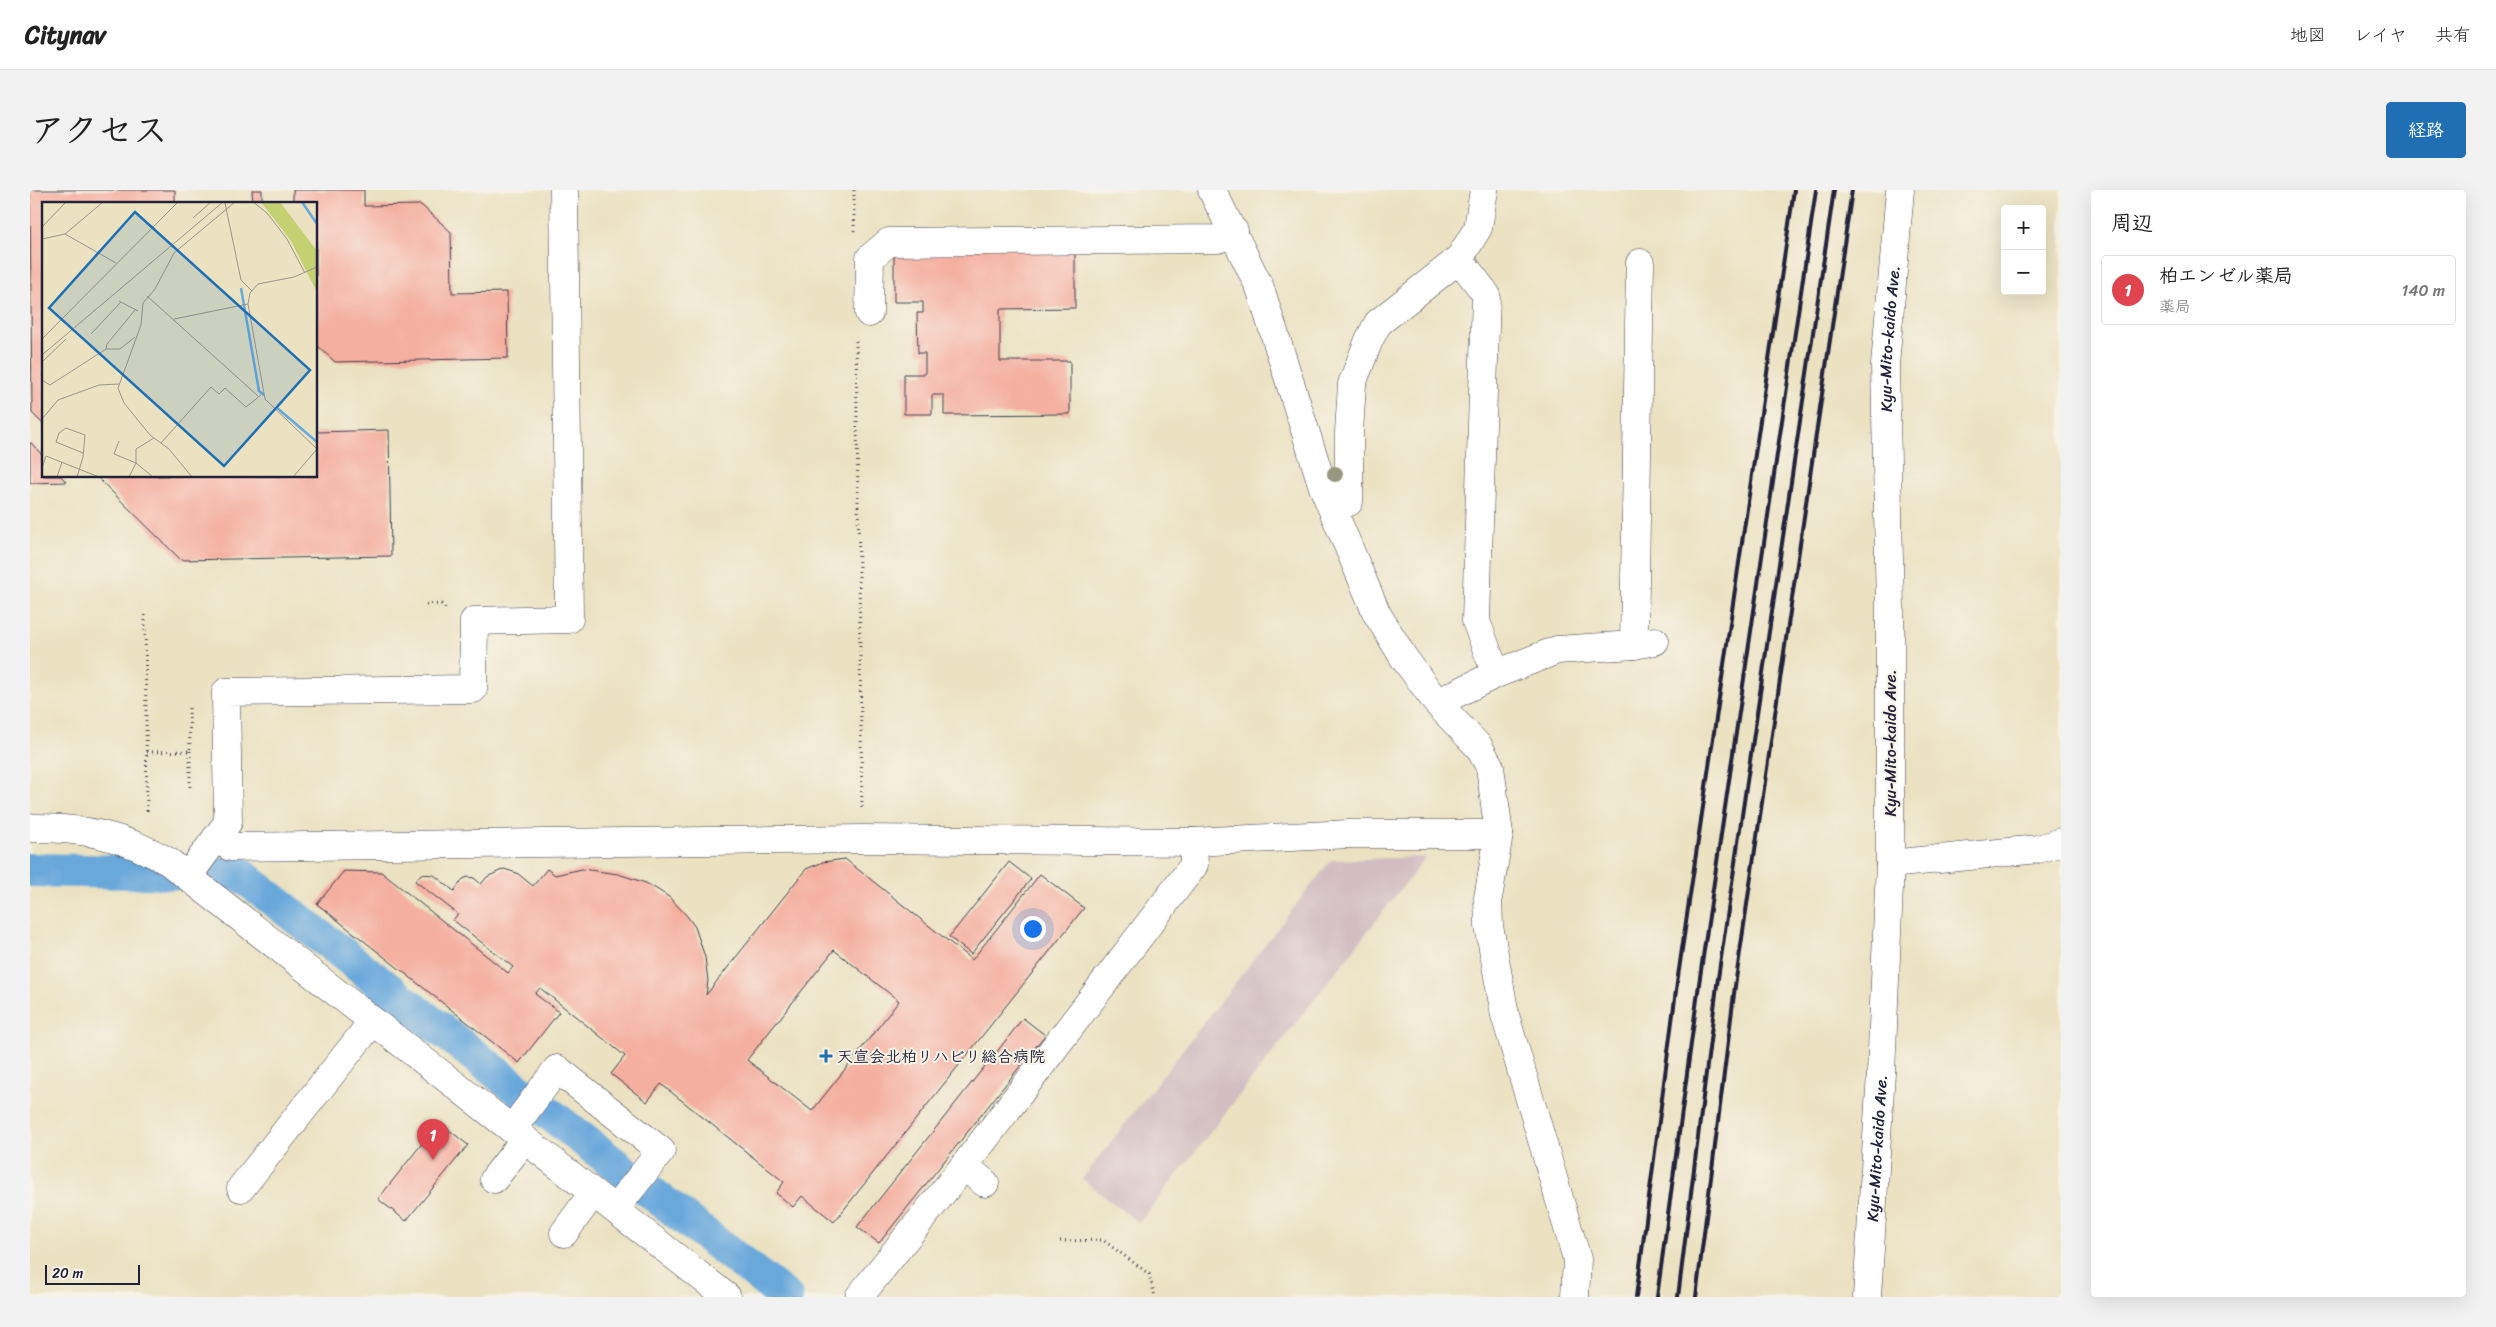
<!DOCTYPE html>
<html lang="ja">
<head>
<meta charset="utf-8">
<style>
  :root { --surface:#fff; --page:#f2f2f2; --text:#222; --muted:#767676; --line:#e0e0e0; --accent:#1f6fb2 }
  body { margin:0; font-family:Sriracha,"Klee One",sans-serif; background:var(--page); color:var(--text) }
  .controls { position:absolute; right:15px; top:15px; display:grid; overflow:hidden; border-radius:5px; box-shadow:0 5px 20px #0002 }
  .controls button { width:45px; height:45px; display:grid; place-items:center; padding:0; border:0; border-bottom:1px solid var(--line); background:var(--surface); color:var(--text); font:25px sans-serif }
  .scale { position:absolute; left:15px; bottom:12px; width:95px; box-sizing:border-box; padding-left:5px; border:2px solid #22223b; border-top:0; font-size:14px; line-height:18px; white-space:nowrap; color:#22223b; -webkit-text-stroke:4px #f7f3e8; paint-order:stroke }
  .you { position:absolute; left:1002px; top:738px; width:18px; height:18px; margin:-12px; border:4px solid #fff; border-radius:50%; background:#1a73e8; box-shadow:0 0 0 8px #1a73e833 }
  .badge { display:grid; place-items:center; width:32px; height:32px; border-radius:50%; background:var(--accent); color:#fff; font-size:16px; font-weight:700 }
  .pin { position:absolute; translate:-50% -41px; filter:drop-shadow(0 1px 2px #0008) }
  .pin::after { content:''; position:absolute; top:26px; width:18px; height:15px; background:inherit; clip-path:polygon(0 0,100% 0,50% 100%) }
  .list { margin:0; padding:0; list-style:none }
  h2 { display:flex; justify-content:space-between; align-items:center; height:65px; margin:0; padding:0 20px; font-size:21px }
  h2 small { font-size:16px; font-weight:400; color:var(--muted) }
  .list li { display:grid; grid-template-columns:32px 1fr auto; gap:15px; align-items:center; box-sizing:border-box; height:70px; margin:0 10px 10px; padding:0 10px; border:1px solid var(--line); border-radius:5px }
  .list b { display:block; font-size:19px; white-space:nowrap }
  .list p { margin:0; font-size:16px; white-space:nowrap; color:var(--muted) }
  .list em { font-size:16px; font-style:normal; color:var(--muted) }
  .map { position:relative; flex:none; width:2031px; height:1107px; overflow:hidden; border-radius:5px }
  header { display:flex; align-items:center; gap:30px; box-sizing:border-box; height:70px; padding:0 25px; background:var(--surface); border-bottom:1px solid var(--line) }
  header strong { font-size:24px }
  nav { display:flex; gap:28px; margin-inline-start:auto; font-size:18px }
  .intro { display:flex; align-items:center; justify-content:space-between; box-sizing:border-box; height:120px; padding:0 30px }
  h1 { margin:0; font-size:35px }
  .button { padding:12px 22px; border-radius:5px; background:var(--accent); color:#fff; font-size:18px; font-weight:700 }
  main { display:flex; gap:30px; padding:0 30px }
  aside { flex:1; background:var(--surface); border-radius:5px; box-shadow:0 5px 20px #0002 }
  .map>svg:first-child { display:block }
  .industrial { fill:#d2bec2 }
  .lines { fill:none; stroke-linecap:round; stroke-linejoin:round }
  .canal { stroke:#69a8db; stroke-width:34 }
  .building { fill:#f4af9f; fill-rule:evenodd }
  .minor-casing { stroke:#403f4f; stroke-width:29 }
  .path { stroke:#403f4f; stroke-width:3; stroke-dasharray:1 4; stroke-linecap:butt }
  .minor { stroke:#fff; stroke-width:28 }
  .rail { stroke:#22223b; stroke-width:4 }
  .tree { fill:#979681 }
  .poi-dot { fill:#1f6fb2; stroke:#f7f3e8; stroke-width:2 }
  .labels { text-anchor:middle; dominant-baseline:central; stroke-width:4; stroke-linejoin:round; paint-order:stroke }
  .street-label { font-size:16px; fill:#22223b; stroke:#f7f3e8 }
  .poi-label { font-size:16px; font-weight:bold; fill:#22223b; stroke:#f7f3e8; text-anchor:start }
  .inset-river { fill:none; stroke:#69a8db; stroke-width:2.5 }
  .inset-road { fill:none; stroke:#9a958b; stroke-width:1 }
  .view { fill:#1f6fb2; fill-opacity:0.15; stroke:#1f6fb2; stroke-width:2.5 }
  .inset-edge { fill:none; stroke:#22223b; stroke-width:2.5 }
</style>
</head>
<body>
<header>
<strong>Citynav</strong>
<nav><a>地図</a><a>レイヤ</a><a>共有</a></nav>
</header>
<div class="intro"><h1>アクセス</h1><a class="button">経路</a></div>
<main>
<div class="map">
<svg width="2031" height="1107" viewBox="0 0 2031 1107">
  <rect width="100%" height="100%" fill="#f7f3e8"/>
  <filter id="ink" filterUnits="userSpaceOnUse"><feTurbulence type="fractalNoise" baseFrequency=".02" numOctaves="2"/><feDisplacementMap in="SourceGraphic" scale="10" xChannelSelector="R" yChannelSelector="G"/><feConvolveMatrix kernelMatrix="1 2 1 2 8 2 1 2 1" color-interpolation-filters="sRGB"/></filter>
  <filter id="wash" filterUnits="userSpaceOnUse"><feTurbulence type="fractalNoise" baseFrequency=".0096" numOctaves="4" result="noise"/><feDisplacementMap in="SourceGraphic" scale="20" xChannelSelector="R" yChannelSelector="G"/><feGaussianBlur stdDeviation="1.12" result="paint"/><feColorMatrix in="noise" values="0 0 0 0 0 0 0 0 0 0 0 0 0 0 0 0 0 1.4 0 .05"/><feComposite in="paint" operator="in"/></filter>
  <g filter="url(#wash)">
    <rect width="100%" height="100%" fill="#eae2c1"/>
    <path class="industrial" d="M1396,667L1109,1033L1052,989L1301,670Z"/>
    <g class="lines">
      <path class="canal" d="M0,680L210,684L756,1107"/>
    </g>
    <g id="blocks">
      <path class="building" d="M0,0H145V14H14V235L2,223Z
        M222,0H232V14H223Z
        M263,0H334V16L391,15L421,42L422,103L477,102L478,168L305,172L286,154V14H263Z
        M1045,57V118L970,119V171H1040V224L914,225V205H902V224H874V184H895V163H888L887,123H893V112H864V59Z
        M359,240L361,366L151,370L66,286H286V242Z
        M0,252L14,267V286H31L36,292L0,293Z
        M815,669L942,770L1010,684L1054,718L804,1032L772,1006L763,1017L746,1003L754,992L631,894L617,912L581,884L595,866L510,798L505,804L529,822L489,873L287,714L314,681L351,682L478,783L483,777L423,730L428,724L385,691L391,684L404,685L424,701L433,689L438,687L444,688L451,694L457,687L474,679L487,683L503,696L517,679L525,685L552,679L588,684L616,693L628,700L639,707L657,726L665,737L675,767L678,791L676,805L776,679L793,672ZM804,760L869,811L782,921L717,870Z
        M979,672L1001,689L941,764L919,747Z
        M993,828L1015,845L849,1053L827,1037L955,876L952,874L962,861L966,863Z
        M409,932L438,955L376,1031L348,1009Z"/>
    </g>
  </g>
  <g filter="url(#ink)">
    <use href="#blocks" fill-opacity="0" stroke="#403f4f" stroke-width="1"/>
    <g class="lines">
      <defs>
        <g id="minor">
          <path d="M1182,0L1230,98L1293,297L1347,424L1374,468L1407,513L1449,557L1460,577L1469,644L1458,708L1459,736L1475,825L1547,1069L1545,1107"/>
          <path d="M1454,0L1448,38L1429,69L1456,104L1446,431L1466,484"/>
          <path d="M839,123L840,68L859,52L1188,49L1204,41"/>
          <path d="M1302,318L1319,312V242L1322,194L1339,150L1348,133L1429,69"/>
          <path d="M1604,455L1610,73"/>
          <path d="M1407,513L1466,484L1527,460L1604,455L1625,451"/>
          <path d="M0,638C52,637 94,646 139,672L697,1107"/>
          <path d="M187,647L200,657L833,649L1163,652L1319,644H1469"/>
          <path d="M1860,674L2008,659L2031,652"/>
          <path d="M158,686L198,632L196,502L443,499L444,431L539,429L534,0"/>
          <path d="M482,939L527,879L631,961L585,1019"/>
          <path d="M934,976L955,993"/>
          <path d="M464,989L495,949"/>
          <path d="M211,998L343,831"/>
          <path d="M534,1043L563,1003"/>
          <path d="M829,1107L934,976L1164,675L1163,652"/>
          <path id="s1" d="M1837,1107L1851,883L1860,674V419L1855,175L1870,0"/>
        </g>
      </defs>
      <use href="#minor" class="minor-casing"/>
      <path class="path" d="M824,0V42
        M826,151L832,619
        M396,415L411,414L417,420
        M115,425L117,625
        M117,562L160,561L159,516
        M160,597V561
        M1030,1051L1073,1050L1119,1084L1125,1107"/>
      <use href="#minor" class="minor"/>
      <path class="rail" d="M1606,1107L1647,793L1764,0
        M1627,1107L1669,794L1786,0
        M1648,1107L1687,795L1804,0
        M1666,1107L1705,796L1822,0"/>
    </g>
    <circle class="tree" cx="1305" cy="284" r="8"/>
  </g>
  <path class="poi-dot" d="M793.5 858.5h5v5h5v5h-5v5h-5v-5h-5v-5h5z"/>
  <g class="labels">
    <g class="street-label">
      <text stroke="none"><textPath href="#s1" startOffset="959">Kyu-Mito-kaido Ave.</textPath></text>
      <text transform="translate(1860 553) rotate(-90)">Kyu-Mito-kaido Ave.</text>
      <text stroke="none"><textPath href="#s1" startOffset="149">Kyu-Mito-kaido Ave.</textPath></text>
    </g>
    <g class="poi-label">
      <text x="807" y="866">天宣会北柏リハビリ総合病院</text>
    </g>
  </g>
  <g transform="translate(12 12)">
    <rect width="275" height="275" fill="#eae2c1"/>
    <path d="M219,0H238L275,49V90L249,39Z" fill="#c4d173"/>
    <path class="inset-river" d="M260,0L275,22M199,86L217,189L222,193M234,205L275,240"/>
    <path class="inset-road" d="M211,0L225,11L245,37L263,71M183,1L199,78L210,89M151,16L169,0M0,25L24,0M23,32L74,61M0,37L23,32L61,0M275,65L252,75L216,82L208,91L206,102L223,197L275,247M105,94L216,194M77,99L96,109M132,117L206,102M49,132L79,100M0,137L136,0M64,147H78L93,135M0,153L181,0M0,160L24,137M0,178L8,183L64,147L65,142L93,108M0,217L16,198L57,183L77,182M77,239L72,252L94,261L87,275M119,241L169,185L177,192L183,186L204,205L219,193M0,266L4,254L57,275M15,275L20,260M35,275L41,255L43,233L24,226L17,231L14,240L41,251M111,275L94,261V247L112,236M150,275L127,247L108,233L82,201L76,186L99,123L101,101L113,87L132,51L193,0M251,275L275,247"/>
    <path class="view" d="M93,10L268,168L182,264L7,106Z"/>
    <rect width="275" height="275" class="inset-edge"/>
  </g>
</svg>
<div class="controls">
<button>+</button>
<button>−</button>
</div>
<div class="scale">20 m</div>
<div class="you"></div>
<div class="pin badge" style="left:403px;top:970px;background:#e0444e">1</div>
</div>
<aside>
<h2>周辺<small></small></h2>
<ul class="list">
<li><span class="badge" style="background:#e0444e">1</span><div><b>柏エンゼル薬局</b><p>薬局</p></div><em>140 m</em></li>
</ul>
</aside>
</main>
</body>
</html>
